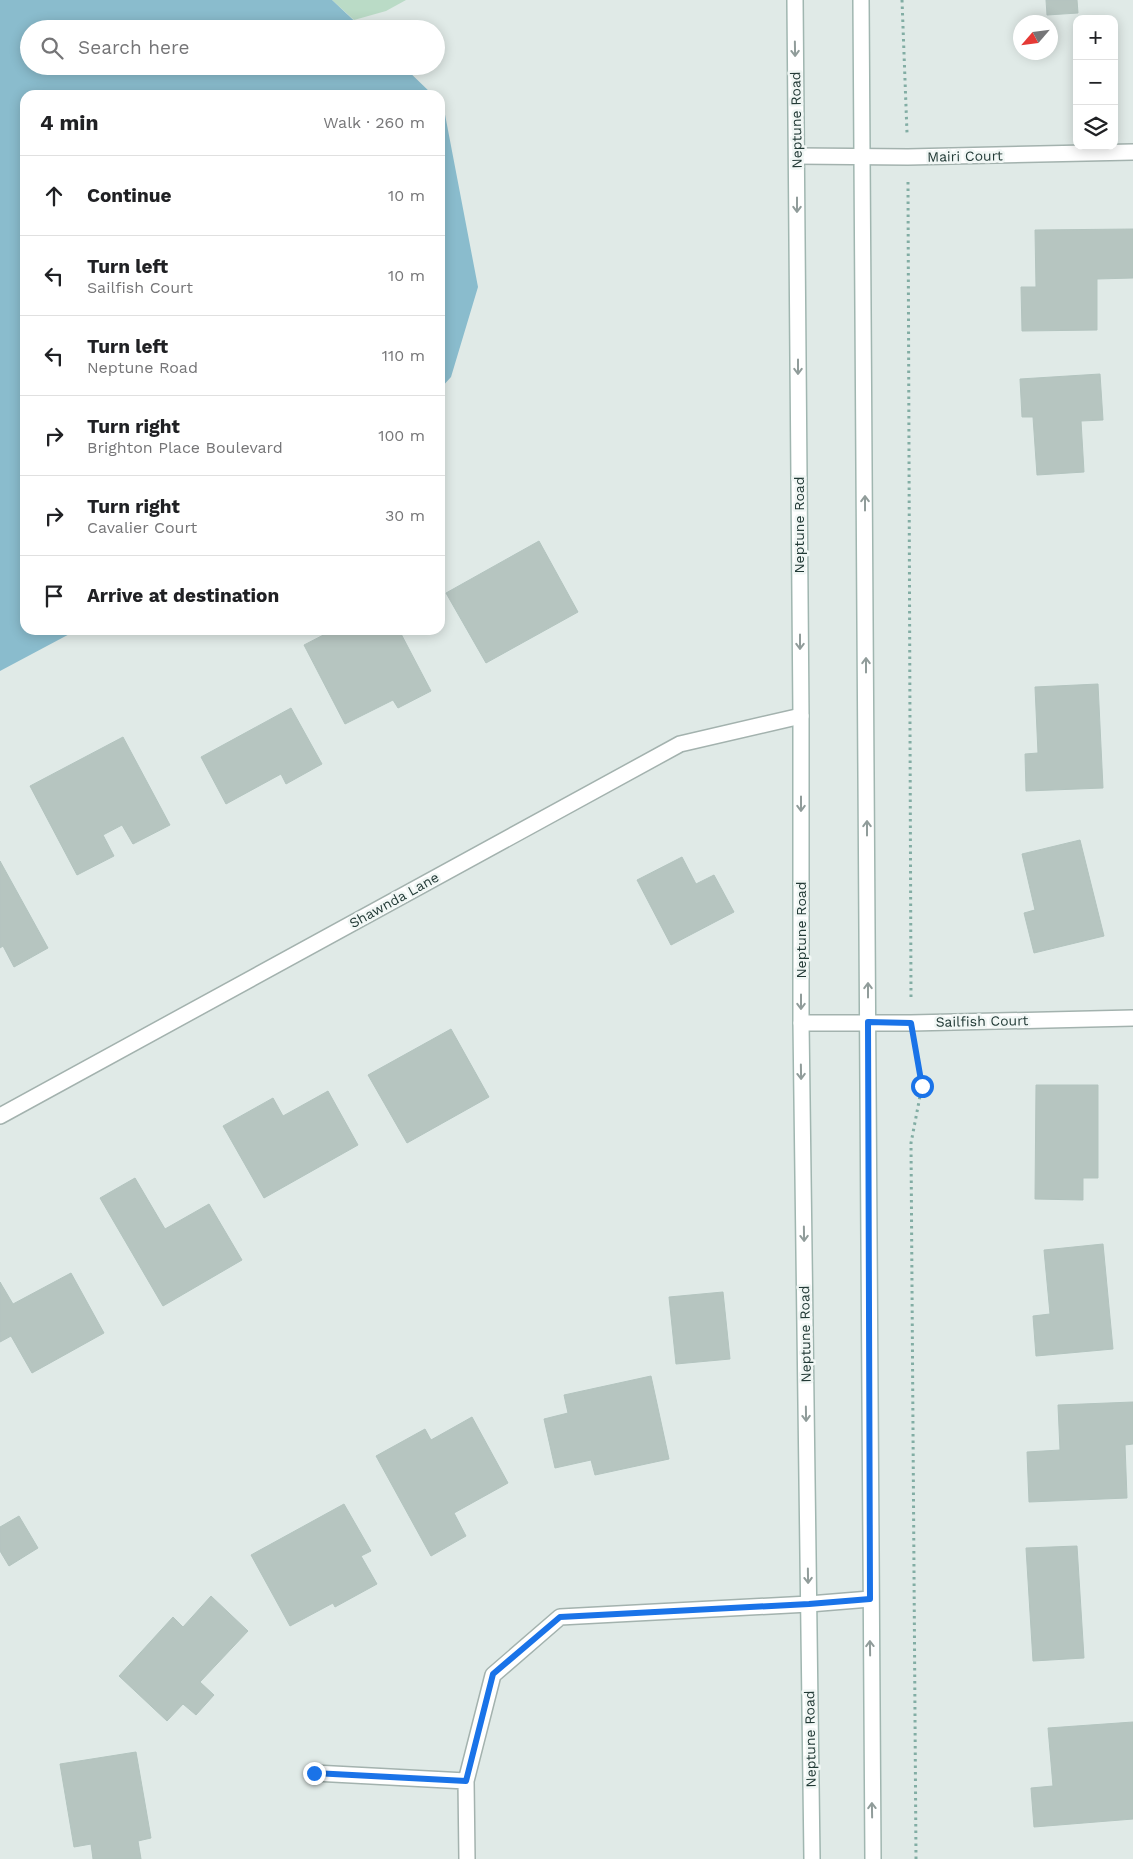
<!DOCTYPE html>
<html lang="en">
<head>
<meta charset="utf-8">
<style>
  :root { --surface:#fff; --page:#f6f6f6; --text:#202124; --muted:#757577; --line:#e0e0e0 }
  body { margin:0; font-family:"Work Sans",sans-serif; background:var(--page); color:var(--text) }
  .controls { position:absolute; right:15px; top:15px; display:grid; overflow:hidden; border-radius:10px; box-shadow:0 2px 12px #0003 }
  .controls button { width:45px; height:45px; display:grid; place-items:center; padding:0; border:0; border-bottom:1px solid var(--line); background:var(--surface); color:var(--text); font:25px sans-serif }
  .compass { position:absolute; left:1013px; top:15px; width:45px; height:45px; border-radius:50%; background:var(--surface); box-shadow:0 2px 12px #0003; rotate:242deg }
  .stop { position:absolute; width:15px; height:15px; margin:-11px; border:4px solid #1a73e8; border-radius:50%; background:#fff }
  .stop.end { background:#1a73e8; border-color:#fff; box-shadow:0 1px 5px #0008 }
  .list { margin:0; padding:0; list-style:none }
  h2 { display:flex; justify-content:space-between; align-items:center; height:65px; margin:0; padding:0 20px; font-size:21px }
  h2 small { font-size:16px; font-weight:400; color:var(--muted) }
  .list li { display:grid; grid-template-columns:32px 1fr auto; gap:15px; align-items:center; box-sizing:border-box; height:80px; padding:0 20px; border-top:1px solid var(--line) }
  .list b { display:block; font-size:19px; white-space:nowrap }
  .list p { margin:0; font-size:16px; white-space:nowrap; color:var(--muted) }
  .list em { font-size:16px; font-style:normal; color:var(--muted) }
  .icon { flex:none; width:28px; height:28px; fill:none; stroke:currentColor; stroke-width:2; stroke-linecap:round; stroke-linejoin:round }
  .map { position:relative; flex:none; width:1133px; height:1859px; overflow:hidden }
  .search { position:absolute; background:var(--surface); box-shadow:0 2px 12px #0003; left:20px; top:20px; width:425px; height:55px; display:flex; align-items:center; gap:12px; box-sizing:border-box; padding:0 18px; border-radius:28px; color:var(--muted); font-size:19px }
  .panel { position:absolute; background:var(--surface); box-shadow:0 2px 12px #0003; left:20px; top:90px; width:425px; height:545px; border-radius:15px }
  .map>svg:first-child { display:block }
  .green { fill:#badbc6 }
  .water { fill:#8abccd }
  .building { fill:#b6c5c0; stroke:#b3c4bf }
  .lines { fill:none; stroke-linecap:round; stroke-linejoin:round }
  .minor-casing { stroke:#a3b2ae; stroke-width:18 }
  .secondary-casing { stroke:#a0b6b0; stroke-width:18 }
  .path { stroke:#82ada4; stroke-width:3; stroke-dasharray:2.5 4; stroke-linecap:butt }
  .minor { stroke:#fff; stroke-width:15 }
  .secondary { stroke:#fff; stroke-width:15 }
  .oneway { stroke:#909c9a }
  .route { stroke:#1a73e8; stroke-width:6 }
  .labels { text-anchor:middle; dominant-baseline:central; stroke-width:5; stroke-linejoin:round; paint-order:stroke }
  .street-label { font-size:14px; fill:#223a36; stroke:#f1f7f5 }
</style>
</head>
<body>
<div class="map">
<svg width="1133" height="1859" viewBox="0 0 1133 1859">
  <rect width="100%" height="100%" fill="#e0eae7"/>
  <path class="green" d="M332,0H406L386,11L354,20Z"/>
  <path class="water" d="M0,0H332L363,29H29V66H403L433,95H25V630H77L0,671Z
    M440,101L443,104L478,287L451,377L440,389Z"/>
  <path class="building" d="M1046,0H1077L1078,13L1047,15Z
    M1133,229V278L1097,279V330L1022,331L1021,287H1036L1035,230Z
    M1100,374L1103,420L1081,421L1084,472L1037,475L1033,417H1022L1020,379Z
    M539,541L578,612L486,663L446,593Z
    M333,630H399L431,691L398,708L393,700L345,724L304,645Z
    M1098,684L1103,788L1026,791L1025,754L1038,753L1035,687Z
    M291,708L322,764L286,784L281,774L226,804L201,757Z
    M123,737L170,825L133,844L122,825L103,835L114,856L77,875L30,786Z
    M1080,840L1104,936L1034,953L1024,913L1035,910L1022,854Z
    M682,857L696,884L714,875L734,912L671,945L637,880Z
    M0,861L48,948L14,967L3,946L0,948Z
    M451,1029L489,1097L407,1143L368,1075Z
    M1036,1085H1098V1178H1083V1200L1035,1199Z
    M328,1091L358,1145L264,1198L223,1126L273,1098L283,1116Z
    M135,1178L165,1229L209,1204L242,1260L163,1306L100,1198Z
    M1103,1244L1113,1349L1036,1356L1033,1316L1050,1314L1044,1250Z
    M71,1273L104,1333L32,1373L11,1336L0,1342V1282L13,1304Z
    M723,1292L730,1359L676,1364L669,1297Z
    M651,1376L669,1459L595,1475L591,1460L555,1468L544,1419L568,1413L564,1395Z
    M1133,1402V1444L1125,1445L1127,1498L1029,1502L1027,1452L1060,1450L1058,1405Z
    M472,1417L508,1483L454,1513L466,1536L431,1556L376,1456L425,1429L431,1440Z
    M344,1504L371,1551L361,1556L377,1584L335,1607L333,1603L290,1626L251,1555Z
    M19,1516L38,1548L9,1566L0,1551V1527Z
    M1077,1546L1084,1658L1033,1661L1026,1548Z
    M211,1596L248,1631L200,1682L214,1695L196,1715L183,1704L167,1721L119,1676L173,1617L183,1627Z
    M1133,1722V1819L1034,1827L1031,1788L1053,1786L1048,1728Z
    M136,1752L151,1838L138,1841L141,1859H93L91,1844L74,1847L60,1764Z"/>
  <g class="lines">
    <defs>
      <path id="minor" d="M797,156L908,157L1133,152
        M801,1023H911L1133,1018
        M0,1116L680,744L801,716
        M314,1773L466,1781
        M467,1859L466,1781L493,1675L560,1617L809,1604L870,1599"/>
      <path id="secondary" d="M795,0L801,716V1023L812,1859
        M861,0C869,620 865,1239 873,1859"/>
    </defs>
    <use href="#minor" class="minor-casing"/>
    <use href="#secondary" class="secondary-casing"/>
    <path class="path" d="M902,0L907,133
      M908,182L911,998
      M916,1859L911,1143L922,1086L916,1049"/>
    <use href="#minor" class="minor"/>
    <use href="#secondary" class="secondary"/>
  </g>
  <defs><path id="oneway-shaft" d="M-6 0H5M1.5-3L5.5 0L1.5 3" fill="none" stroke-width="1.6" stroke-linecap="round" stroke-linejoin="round" transform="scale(1.25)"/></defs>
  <g class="oneway">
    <use href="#oneway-shaft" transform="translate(795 49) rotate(89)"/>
    <use href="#oneway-shaft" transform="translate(797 205) rotate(90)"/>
    <use href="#oneway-shaft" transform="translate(798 367) rotate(90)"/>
    <use href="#oneway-shaft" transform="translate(865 503) rotate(-90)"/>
    <use href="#oneway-shaft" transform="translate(800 642) rotate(90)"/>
    <use href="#oneway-shaft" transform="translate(866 665) rotate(-90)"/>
    <use href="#oneway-shaft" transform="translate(801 804) rotate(90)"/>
    <use href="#oneway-shaft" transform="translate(867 828) rotate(-90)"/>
    <use href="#oneway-shaft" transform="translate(868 990) rotate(-90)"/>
    <use href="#oneway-shaft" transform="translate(801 1002) rotate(90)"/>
    <use href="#oneway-shaft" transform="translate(801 1072) rotate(89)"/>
    <use href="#oneway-shaft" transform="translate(804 1234) rotate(89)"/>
    <use href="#oneway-shaft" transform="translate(806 1414) rotate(89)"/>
    <use href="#oneway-shaft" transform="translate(808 1576) rotate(89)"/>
    <use href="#oneway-shaft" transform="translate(870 1648) rotate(-91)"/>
    <use href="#oneway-shaft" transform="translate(872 1810) rotate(-91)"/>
  </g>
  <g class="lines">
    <path class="route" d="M314,1773L466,1781L493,1674L560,1617L809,1604L870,1599L868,1022L911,1023L922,1086"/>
  </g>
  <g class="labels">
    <g class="street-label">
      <text transform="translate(796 120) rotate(-91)">Neptune Road</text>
      <text transform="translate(965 156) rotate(-1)">Mairi Court</text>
      <text transform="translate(799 525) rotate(-90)">Neptune Road</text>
      <text transform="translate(394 900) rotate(-29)">Shawnda Lane</text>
      <text transform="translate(801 930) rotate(-90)">Neptune Road</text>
      <text transform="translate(982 1021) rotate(-1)">Sailfish Court</text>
      <text transform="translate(805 1334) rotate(-91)">Neptune Road</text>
      <text transform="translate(810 1739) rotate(-91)">Neptune Road</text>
    </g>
  </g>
</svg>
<div class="controls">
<button>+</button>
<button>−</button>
<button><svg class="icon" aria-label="layers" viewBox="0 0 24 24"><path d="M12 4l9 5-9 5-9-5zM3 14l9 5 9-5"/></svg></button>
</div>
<svg class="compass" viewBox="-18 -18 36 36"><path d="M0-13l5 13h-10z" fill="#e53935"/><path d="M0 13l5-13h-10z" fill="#757577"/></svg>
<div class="stop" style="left:922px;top:1086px"></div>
<div class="stop end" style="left:314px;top:1773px"></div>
<div class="search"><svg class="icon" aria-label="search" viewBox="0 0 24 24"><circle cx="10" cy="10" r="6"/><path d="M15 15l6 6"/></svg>Search here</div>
<section class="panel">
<h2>4 min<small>Walk · 260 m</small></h2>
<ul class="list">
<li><svg class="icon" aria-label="ahead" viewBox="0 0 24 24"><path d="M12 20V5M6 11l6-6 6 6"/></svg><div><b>Continue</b></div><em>10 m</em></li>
<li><svg class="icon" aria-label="left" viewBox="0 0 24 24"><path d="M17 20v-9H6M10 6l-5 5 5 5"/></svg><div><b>Turn left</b><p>Sailfish Court</p></div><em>10 m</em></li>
<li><svg class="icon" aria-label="left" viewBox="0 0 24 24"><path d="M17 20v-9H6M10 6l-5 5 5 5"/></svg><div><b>Turn left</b><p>Neptune Road</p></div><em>110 m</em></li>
<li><svg class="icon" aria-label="right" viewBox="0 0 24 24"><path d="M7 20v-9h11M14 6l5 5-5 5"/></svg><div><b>Turn right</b><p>Brighton Place Boulevard</p></div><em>100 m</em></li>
<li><svg class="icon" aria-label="right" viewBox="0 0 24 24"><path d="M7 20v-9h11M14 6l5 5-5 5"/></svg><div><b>Turn right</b><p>Cavalier Court</p></div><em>30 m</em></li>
<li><svg class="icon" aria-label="arrive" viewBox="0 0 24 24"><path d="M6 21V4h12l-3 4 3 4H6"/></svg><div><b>Arrive at destination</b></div></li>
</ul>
</section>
</div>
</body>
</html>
